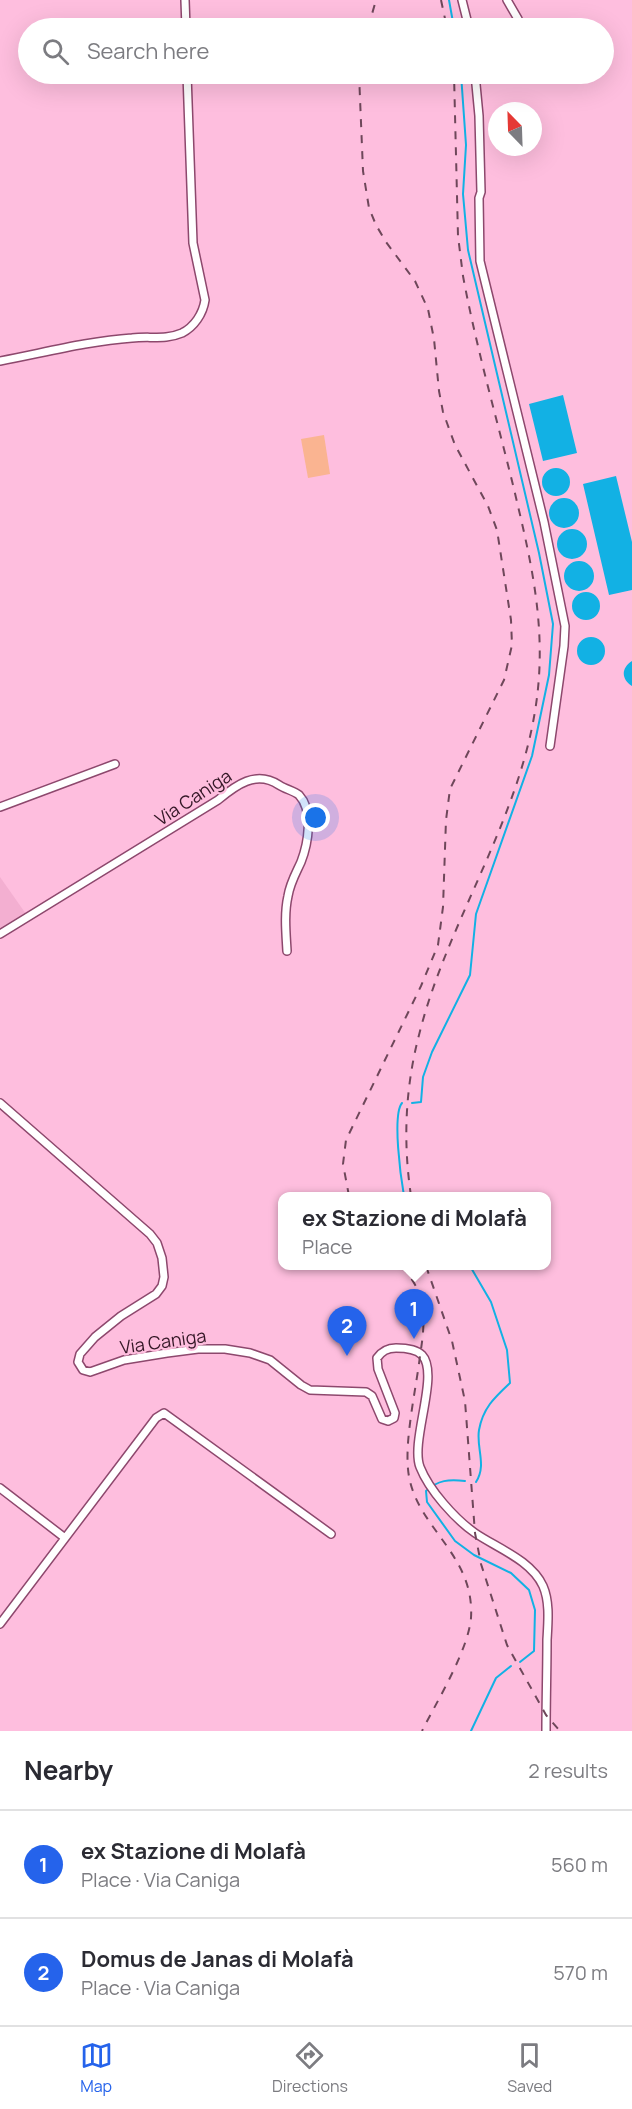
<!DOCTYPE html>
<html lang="en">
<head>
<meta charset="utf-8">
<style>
  :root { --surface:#fff; --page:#f2f2f3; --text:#2b2b33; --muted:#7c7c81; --line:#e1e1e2; --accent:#2563eb }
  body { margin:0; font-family:Manrope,sans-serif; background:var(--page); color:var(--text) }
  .compass { position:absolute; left:488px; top:102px; width:54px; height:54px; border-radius:50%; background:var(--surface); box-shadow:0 6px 24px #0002; rotate:337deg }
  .you { position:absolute; left:316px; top:818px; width:21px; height:21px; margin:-15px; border:4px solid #fff; border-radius:50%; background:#1a73e8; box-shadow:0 0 0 9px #1a73e833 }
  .badge { display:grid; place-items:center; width:39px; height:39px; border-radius:50%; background:var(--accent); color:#fff; font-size:20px; font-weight:700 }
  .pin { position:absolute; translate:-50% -50px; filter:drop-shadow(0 2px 3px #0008) }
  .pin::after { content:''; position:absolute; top:32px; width:21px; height:18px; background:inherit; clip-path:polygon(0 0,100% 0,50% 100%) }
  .popup { position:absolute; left:278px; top:1192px; width:273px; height:78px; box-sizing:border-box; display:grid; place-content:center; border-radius:12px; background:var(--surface); filter:drop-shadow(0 2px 4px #0005); font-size:20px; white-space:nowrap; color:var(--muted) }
  .popup b { font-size:22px; color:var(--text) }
  .popup::after { content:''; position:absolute; left:50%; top:100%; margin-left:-12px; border:12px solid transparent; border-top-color:var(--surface) }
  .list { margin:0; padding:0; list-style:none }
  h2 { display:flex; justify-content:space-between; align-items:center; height:78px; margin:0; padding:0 24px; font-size:26px }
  h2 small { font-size:20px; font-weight:400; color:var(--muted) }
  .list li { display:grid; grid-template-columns:39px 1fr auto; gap:18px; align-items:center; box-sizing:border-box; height:108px; padding:0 24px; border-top:2px solid var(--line) }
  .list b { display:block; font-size:22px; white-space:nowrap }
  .list p { margin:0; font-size:20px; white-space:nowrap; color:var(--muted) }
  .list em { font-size:20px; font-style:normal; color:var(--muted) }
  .icon { flex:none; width:33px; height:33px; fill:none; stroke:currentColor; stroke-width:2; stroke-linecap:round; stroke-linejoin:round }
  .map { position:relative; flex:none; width:632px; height:1731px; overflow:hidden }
  .search { position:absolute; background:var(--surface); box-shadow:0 6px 24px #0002; left:18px; right:18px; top:18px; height:66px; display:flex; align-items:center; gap:15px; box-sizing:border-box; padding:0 21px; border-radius:33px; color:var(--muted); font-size:22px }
  .sheet { height:294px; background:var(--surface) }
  nav { display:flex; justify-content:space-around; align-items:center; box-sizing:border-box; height:84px; border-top:2px solid var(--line); background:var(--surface); font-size:16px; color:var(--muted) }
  nav a { display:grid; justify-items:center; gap:3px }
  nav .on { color:var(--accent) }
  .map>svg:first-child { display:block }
  .built { fill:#f3afd1 }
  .garden { fill:#fab491 }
  .water { fill:#12b1e4 }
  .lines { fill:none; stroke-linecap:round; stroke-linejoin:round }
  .stream { stroke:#12b1e4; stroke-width:2 }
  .minor-casing { stroke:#8d486d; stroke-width:10 }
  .minor { stroke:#fff; stroke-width:7 }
  .rail { stroke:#6e475a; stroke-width:2; stroke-dasharray:8 8; stroke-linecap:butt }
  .labels { text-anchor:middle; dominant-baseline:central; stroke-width:4.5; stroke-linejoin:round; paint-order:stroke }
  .street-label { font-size:18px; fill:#341726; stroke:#febede }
</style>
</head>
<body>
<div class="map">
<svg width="632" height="1731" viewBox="0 0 632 1731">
  <rect width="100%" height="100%" fill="#febede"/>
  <path class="built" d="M0,877L26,914L0,932Z"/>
  <path class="garden" d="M324,435L330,474L308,478L301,439Z"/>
  <path class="water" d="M563,395L577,453L543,461L529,404Z
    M542 482a14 14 0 1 1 28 0a14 14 0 1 1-28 0Z
    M616,476L632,542V590L609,595L583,484Z
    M549 513a15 15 0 1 1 30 0a15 15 0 1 1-30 0Z
    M557 544a15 15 0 1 1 30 0a15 15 0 1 1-30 0Z
    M564 576a15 15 0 1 1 30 0a15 15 0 1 1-30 0Z
    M572 606a14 14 0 1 1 28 0a14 14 0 1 1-28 0Z
    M577 651a14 14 0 1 1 28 0a14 14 0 1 1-28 0Z
    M632,661V686C621,679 621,668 632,661Z"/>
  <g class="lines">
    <path class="stream" d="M449,0L454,28
      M402,1103C392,1115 401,1179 404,1196
      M412,1103L421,1102L423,1077L432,1052L470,975L476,914L532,756L549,675L553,624L539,553L468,250L463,194L466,145L461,74
      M470,1266L491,1302L507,1350L510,1383C494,1398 483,1408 479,1430C476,1448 487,1465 476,1482
      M465,1481C449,1479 438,1480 426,1491L427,1502L455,1541L474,1555L511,1573L529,1590L535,1610L534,1651L520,1662
      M471,1731L496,1678L511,1666"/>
    <defs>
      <path id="minor" d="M185,0L186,28
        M462,0L469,28
        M507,0L518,19
        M475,74L479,116L481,192L479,198L480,261L544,522L565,626L564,646L550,746
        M0,361C43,353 88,341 132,338C149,336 166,340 182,333C194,327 203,314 205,300L193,243L187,74
        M0,807L115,764
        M0,934L218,800C236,785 256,770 279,785C285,789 294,791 299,795C314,811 308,844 301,862C296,873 290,883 288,896C284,914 286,933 287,951
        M0,1103L150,1234L157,1243L162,1258L164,1277L162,1286L156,1294L121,1316L95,1337L80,1354L78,1362L83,1370L90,1372L124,1360L167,1353L198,1349H225L250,1353L270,1360L301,1385L310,1390L366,1392L372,1396L382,1419L388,1421L394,1418L395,1413L378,1369L377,1358C382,1351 387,1348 396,1348C404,1348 416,1349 422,1355C440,1374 410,1441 420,1467C429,1490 455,1519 475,1533C497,1548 531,1560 543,1586C550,1602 548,1622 547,1640C547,1670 546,1701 546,1731
        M0,1488L65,1538
        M0,1624L156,1418L164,1413L331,1534"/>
    </defs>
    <use href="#minor" class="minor-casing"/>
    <use href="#minor" class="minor"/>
    <path class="rail" d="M441,0L447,28
      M368,28L376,0
      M349,1196L343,1164L346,1140L421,986L438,945L443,907L446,820L450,789L504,680L512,645L511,620L497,530L488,506L455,445L443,412L439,391L434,339L428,309L415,281L386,242L376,225L369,208L363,171L359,74
      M411,1196C403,1142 405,1089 419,1035C446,926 514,829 534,717C549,634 532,565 513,485C496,416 476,346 463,276L458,236L454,74
      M402,1266C409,1275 417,1285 420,1297C426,1316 423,1336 420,1356C416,1389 405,1437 408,1469C413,1527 475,1552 471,1618C468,1651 437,1701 422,1731
      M426,1266L452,1341L465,1401L475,1533L481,1564L507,1645L546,1715L560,1731"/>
  </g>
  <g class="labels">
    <g class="street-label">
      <text transform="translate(193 797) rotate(-33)">Via Caniga</text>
      <text transform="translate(163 1341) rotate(-8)">Via Caniga</text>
    </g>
  </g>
</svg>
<svg class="compass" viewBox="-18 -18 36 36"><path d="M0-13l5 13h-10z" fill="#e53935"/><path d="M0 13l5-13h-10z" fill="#7c7c81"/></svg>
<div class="you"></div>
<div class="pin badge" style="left:414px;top:1339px">1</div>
<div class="popup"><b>ex Stazione di Molafà</b>Place</div>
<div class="pin badge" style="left:347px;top:1356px">2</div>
<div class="search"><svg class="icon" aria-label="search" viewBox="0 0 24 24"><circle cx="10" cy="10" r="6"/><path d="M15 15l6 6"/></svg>Search here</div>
</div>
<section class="sheet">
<h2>Nearby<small>2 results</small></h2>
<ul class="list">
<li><span class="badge">1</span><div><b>ex Stazione di Molafà</b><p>Place · Via Caniga</p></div><em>560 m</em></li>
<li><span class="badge">2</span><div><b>Domus de Janas di Molafà</b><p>Place · Via Caniga</p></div><em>570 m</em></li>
</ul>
</section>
<nav>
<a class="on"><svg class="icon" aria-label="map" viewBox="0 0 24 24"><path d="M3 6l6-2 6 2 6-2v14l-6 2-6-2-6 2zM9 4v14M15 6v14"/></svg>Map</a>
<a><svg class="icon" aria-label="directions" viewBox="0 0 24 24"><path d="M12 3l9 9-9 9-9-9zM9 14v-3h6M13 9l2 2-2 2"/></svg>Directions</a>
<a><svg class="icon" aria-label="saved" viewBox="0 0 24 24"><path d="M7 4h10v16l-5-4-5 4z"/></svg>Saved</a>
</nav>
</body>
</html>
